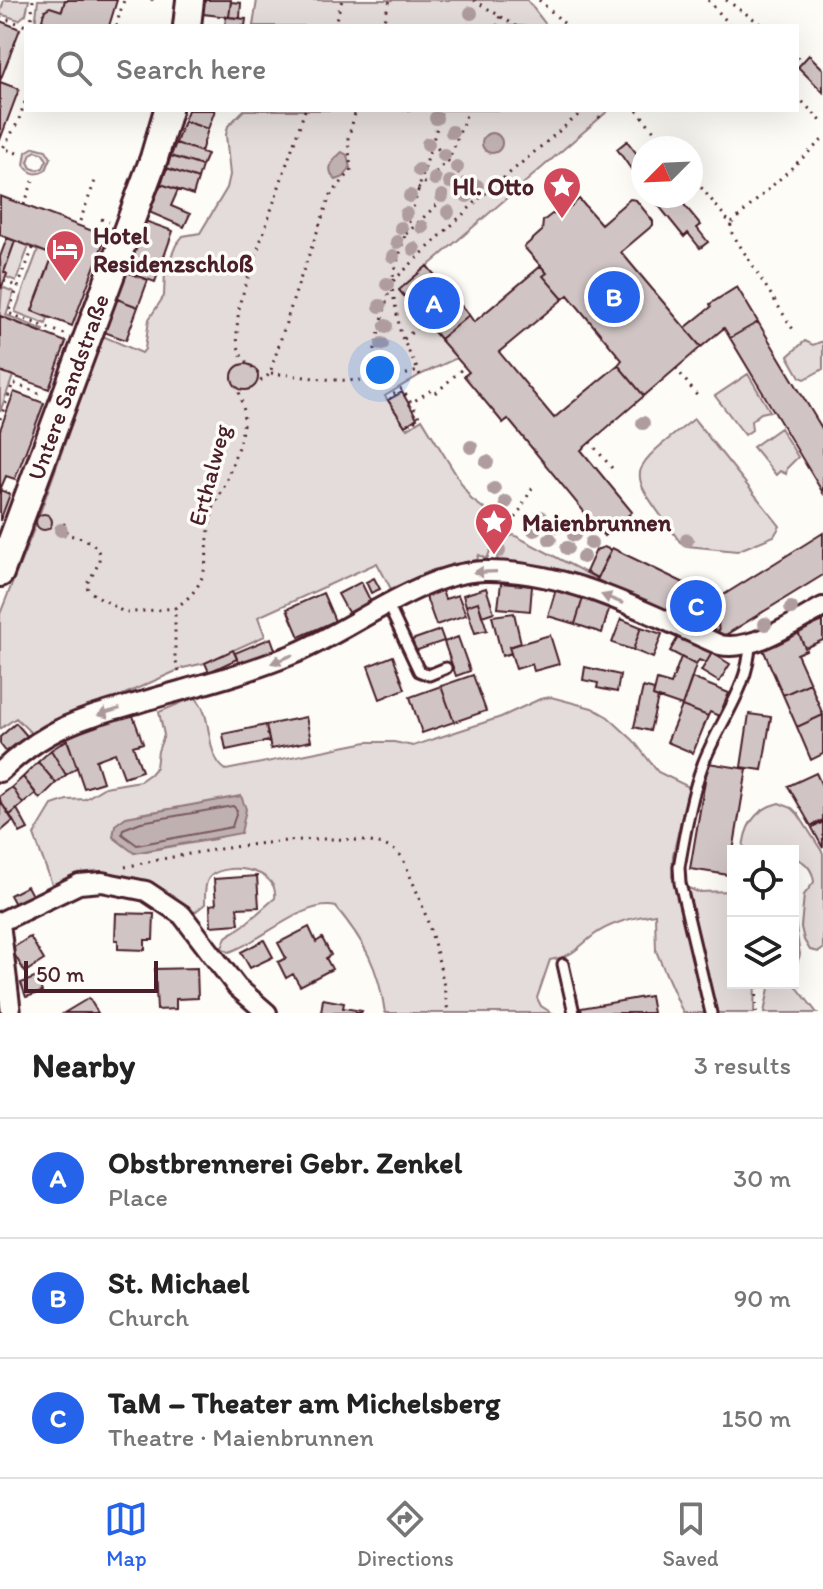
<!DOCTYPE html>
<html lang="en">
<head>
<meta charset="utf-8">
<style>
  :root { --surface:#fff; --page:#f2f2f2; --text:#222; --muted:#767676; --line:#e0e0e0; --accent:#2563eb }
  body { margin:0; font-family:Itim,sans-serif; background:var(--page); color:var(--text) }
  .controls { position:absolute; right:24px; bottom:24px; display:grid; overflow:hidden; border-radius:0px; box-shadow:0 8px 32px #0002 }
  .controls button { width:72px; height:72px; display:grid; place-items:center; padding:0; border:0; border-bottom:2px solid var(--line); background:var(--surface); color:var(--text); font:40px sans-serif }
  .compass { position:absolute; left:631px; top:136px; width:72px; height:72px; border-radius:50%; background:var(--surface); box-shadow:0 8px 32px #0002; rotate:246deg }
  .scale { position:absolute; left:24px; bottom:20px; width:134px; box-sizing:border-box; padding-left:8px; border:4px solid #4a1f2b; border-top:0; font-size:22px; line-height:28px; white-space:nowrap; color:#4a1f2b; -webkit-text-stroke:6px #fdfcf7; paint-order:stroke }
  .you { position:absolute; left:380px; top:370px; width:28px; height:28px; margin:-20px; border:6px solid #fff; border-radius:50%; background:#1a73e8; box-shadow:0 0 0 12px #1a73e833 }
  .badge { display:grid; place-items:center; width:52px; height:52px; border-radius:50%; background:var(--accent); color:#fff; font-size:26px; font-weight:700 }
  .pin { position:absolute; translate:-50% -50%; border:4px solid #fff; box-shadow:0 2px 8px #0006 }
  .list { margin:0; padding:0; list-style:none }
  h2 { display:flex; justify-content:space-between; align-items:center; height:104px; margin:0; padding:0 32px; font-size:34px }
  h2 small { font-size:26px; font-weight:400; color:var(--muted) }
  .list li { display:grid; grid-template-columns:52px 1fr auto; gap:24px; align-items:center; box-sizing:border-box; height:120px; padding:0 32px; border-top:2px solid var(--line) }
  .list b { display:block; font-size:30px; white-space:nowrap }
  .list p { margin:0; font-size:26px; white-space:nowrap; color:var(--muted) }
  .list em { font-size:26px; font-style:normal; color:var(--muted) }
  .icon { flex:none; width:44px; height:44px; fill:none; stroke:currentColor; stroke-width:2; stroke-linecap:round; stroke-linejoin:round }
  .map { position:relative; flex:none; width:823px; height:1013px; overflow:hidden }
  .search { position:absolute; background:var(--surface); box-shadow:0 8px 32px #0002; left:24px; right:24px; top:24px; height:88px; display:flex; align-items:center; gap:20px; box-sizing:border-box; padding:0 28px; border-radius:0px; color:var(--muted); font-size:30px }
  .sheet { height:464px; background:var(--surface) }
  nav { display:flex; justify-content:space-around; align-items:center; box-sizing:border-box; height:112px; border-top:2px solid var(--line); background:var(--surface); font-size:22px; color:var(--muted) }
  nav a { display:grid; justify-items:center; gap:4px }
  nav .on { color:var(--accent) }
  .map>svg:first-child { display:block }
  .green { fill:#e3dcda; stroke:#967e82; stroke-width:2; fill-rule:evenodd }
  .water { fill:#c0b1b1; stroke:#91777b; stroke-width:2 }
  .lines { fill:none; stroke-linecap:round; stroke-linejoin:round }
  .shore { stroke:#795961; stroke-width:2 }
  .building { fill:#d0c5c4; stroke:#4a1f2b; stroke-width:2 }
  .lane-casing { stroke:#4a1f2b; stroke-width:15 }
  .street-casing { stroke:#4a1f2b; stroke-width:24 }
  .secondary-casing { stroke:#4a1f2b; stroke-width:32 }
  .path { stroke:#4a1f2b; stroke-width:3; stroke-dasharray:2 6; stroke-linecap:butt }
  .lane { stroke:#fdfcf7; stroke-width:9 }
  .street { stroke:#fdfcf7; stroke-width:18 }
  .secondary { stroke:#fdfcf7; stroke-width:26 }
  .tree { fill:#af9c9f }
  .oneway { fill:#ac999b }
  .labels { text-anchor:middle; dominant-baseline:central; stroke-width:7; stroke-linejoin:round; paint-order:stroke }
  .poi-label { font-size:24px; font-weight:bold; fill:#4a1f2b; stroke:#fdfcf7; text-anchor:start }
  .street-label { font-size:24px; fill:#4a1f2b; stroke:#fdfcf7 }
</style>
</head>
<body>
<div class="map">
<svg width="823" height="1013" viewBox="0 0 823 1013">
  <rect width="100%" height="100%" fill="#fdfcf7"/>
  <filter id="ink" filterUnits="userSpaceOnUse"><feTurbulence type="fractalNoise" baseFrequency=".0125" numOctaves="2"/><feDisplacementMap in="SourceGraphic" scale="16" xChannelSelector="R" yChannelSelector="G"/><feConvolveMatrix kernelMatrix="1 2 1 2 8 2 1 2 1" color-interpolation-filters="sRGB"/></filter>
  <g filter="url(#ink)">
    <path class="green" d="M4,0H29L26,14L19,20L0,14Z
      M38,0H65L62,11L50,7L45,10L43,19L46,25L51,26H35Z
      M257,0H527L547,26H253Z
      M244,110H609L400,290L457,358L420,375L385,396L407,429L422,419L471,499L494,516L492,520L504,529L506,538L514,535L624,593L531,567L498,562L496,552L490,551L487,559L479,555L477,560L433,570L391,589L377,563L258,617L265,636L205,663L183,668L33,735L16,718L0,729V614L36,524L103,336L142,353L145,349L149,319L164,296L165,271L176,245L183,236L200,233L227,188L230,175L226,135L228,126Z
      M34,147L46,150L51,158L46,170C37,176 30,174 24,165L26,152ZM36,151L42,153L47,160L43,168L37,170L31,168L28,162L31,154Z
      M15,241L29,246L16,281L6,277L7,274L4,272Z
      M38,250L53,255L32,311L48,318L46,324L15,312Z
      M2,287L14,292L6,315L44,330L43,332L0,316Z
      M805,341L813,345L823,341V369L805,379L800,377L788,356Z
      M0,371L13,376L0,412Z
      M748,374L770,411L761,413L751,421L752,430L745,435L715,396Z
      M694,419L780,526L774,536L737,551L687,546L680,542C628,469 620,476 694,419Z
      M780,428L798,457L787,468L786,474L780,471L776,475L753,447Z
      M195,697C215,717 203,754 226,770L367,742H394L413,746L501,717L540,699L551,697L592,708L608,717L633,740L658,772L689,787L673,855L672,877L676,883L698,892L733,891V983H755L754,1013H714L708,977L697,969L707,1013H683L656,951L655,914C635,917 610,923 594,935C576,949 574,956 550,960L537,998L541,1006L552,1013H385C379,968 364,941 336,907C303,899 260,943 229,952L222,948L226,937L244,925L275,898C279,866 220,862 209,878C204,884 205,897 205,904L195,912L189,911L160,894L53,887L34,835L52,805L67,800L85,799L105,787L140,781L150,774L156,767L158,751L164,735L159,712ZM187,807L215,839L134,853L139,814Z
      M779,803L792,808L798,814L823,853V949L819,952L810,950L804,940L801,927L804,895L814,882C813,870 805,860 793,858V851H743C744,827 755,809 779,803Z
      M793,908L800,955L793,974Z
      M793,982L817,1013H764L770,983Z"/>
    <path class="water" d="M482 143a10 10 0 1 1 20 0a10 10 0 1 1-20 0Z
      M342,152L347,155L350,168L344,177L336,180C324,169 333,160 342,152Z
      M241,796L246,809L241,833L134,853L113,837L115,825L126,817Z"/>
    <g class="lines">
      <path class="shore" d="M233,806L237,810L232,827L137,845L122,834L123,829L141,822Z"/>
    </g>
    <path class="building" d="M65,0H117L109,26L46,25L42,19L45,10L50,7L62,11Z
      M204,0H231L229,17L203,14Z
      M231,2L241,3L240,18L229,17Z
      M226,17L246,19L245,26H225Z
      M0,21L20,29L0,81Z
      M809,55L823,69V92L798,67Z
      M0,82L19,89L0,140Z
      M188,110H215L208,129L184,121Z
      M184,121L208,129L201,152L176,143Z
      M627,141L640,158L643,155V186L617,149Z
      M176,143L207,154L202,166L171,156Z
      M171,156L202,166L198,179L167,168Z
      M167,168L198,179L193,195L161,184Z
      M161,184L178,190L171,206L190,214L184,227L149,212Z
      M0,196L106,236L72,326L32,311L53,255L0,235Z
      M651,196H677L701,225L697,228L708,242L700,248L688,233L684,237Z
      M579,199L601,224L630,199L636,200L653,221V225L621,252L701,347L644,396L618,365L622,360L568,295L563,299L543,276L547,273L524,247L542,231L543,221L552,214L561,215Z
      M145,221L173,231L155,282L127,272Z
      M7,238L15,241L4,272L7,274L1,289L0,257Z
      M427,266L469,315L440,339L399,290Z
      M541,266L547,273L543,276L563,299L499,352L554,418L618,365L644,396L581,450L632,512L604,536L508,419L503,423L464,376L469,372L440,339L469,315L474,322Z
      M127,272L148,280L138,307L117,299Z
      M737,287L758,322L730,338L724,328L701,347L685,328L711,307L710,304Z
      M117,299L138,307L126,340L104,332Z
      M0,316L66,342L49,389L0,371Z
      M758,322L823,430V493L730,338Z
      M232 377a13 13 0 1 1 26 0a13 13 0 1 1-26 0Z
      M14,392L44,403L15,479L6,476L0,490L10,494L0,521V430Z
      M402,392L417,418L405,426L388,400Z
      M36 522a8 8 0 1 1 16 0a8 8 0 1 1-16 0Z
      M823,533V575L719,639L717,599Z
      M604,547L611,550L597,578L586,572L596,550Z
      M612,548L717,599L719,639L597,580Z
      M374,578L380,589L371,593L366,582Z
      M361,582L372,604L350,616L338,594Z
      M501,583L532,586L530,611L498,608Z
      M441,588L445,599L458,595L466,615L436,625L425,594Z
      M486,588L494,612L482,616L478,602L466,606L463,595Z
      M556,589L583,598L575,624L548,616Z
      M323,593L335,621L299,637L287,609Z
      M583,598L610,606L602,633L575,624Z
      M478,602L487,630L475,633L466,606Z
      M514,613L521,643L509,647L511,653L502,656L492,616Z
      M621,619L641,627L633,650L612,643Z
      M823,621V640L805,648L798,632Z
      M641,627L662,634L653,658L633,650Z
      M440,630L444,641L415,651L412,640Z
      M681,632L714,649L706,663L699,660L696,665L670,651Z
      M798,632L806,650L797,654L810,683L783,695L762,647Z
      M550,635L559,664L534,671L532,664L516,669L509,647Z
      M458,637L470,671L456,676L444,642Z
      M271,638L277,655L241,669L235,653Z
      M233,650L237,659L209,672L205,663Z
      M712,653L730,664L719,682L701,671Z
      M393,656L405,689L380,699L368,666Z
      M681,657L696,665L682,706L653,696L657,680L671,684Z
      M585,667L620,675L617,692L597,688L598,683L583,680Z
      M473,675L486,711L454,722L441,686Z
      M692,678L729,693L719,716L710,712L708,716L682,706Z
      M810,683L823,715L797,727L783,695Z
      M441,686L454,722L422,733L410,697Z
      M643,687L654,690L653,696L658,698L650,731L634,727Z
      M682,706L708,716L693,753L667,742Z
      M132,713L143,743L133,746L142,771L124,777L115,753L96,760L103,782L84,788L66,736Z
      M749,714L771,717L762,770L741,767Z
      M823,715V754L811,760L797,727Z
      M306,717L311,741L271,749L266,725Z
      M16,723L28,737L8,754L0,744V737Z
      M266,725L269,741L226,750L223,734Z
      M67,740L77,767L66,775L51,750Z
      M51,750L66,775L56,783L38,762Z
      M38,762L56,783L40,799L23,777Z
      M708,763L747,769L729,875L690,869Z
      M816,773L823,788V820L811,826L788,786Z
      M23,777L36,793L23,804L12,787Z
      M12,787L23,804L10,815L0,801V796Z
      M0,801L13,821L0,832Z
      M17,809L28,829L20,833L10,815Z
      M823,822V848L812,828Z
      M257,876L259,907L237,908L239,924L211,926L210,905L216,904L214,879Z
      M27,886L34,899L17,908L10,895Z
      M116,913L154,914L153,940H145V950L118,949V940H115Z
      M309,927L316,942L322,938L331,955L326,958L332,969L300,986L293,974L286,978L278,962L286,958L278,943Z
      M30,937L44,960L25,972L11,949Z
      M264,940L273,957L250,968L241,952Z
      M197,968L198,998L176,999V1009L157,1010L155,969Z
      M37,977L42,992L26,997L21,983Z
      M650,996L653,1013H582L581,1008Z
      M89,998L98,1013H64Z
      M323,999L344,1003L343,1008L362,1011L361,1013H321Z"/>
    <g class="lines">
      <defs>
        <path id="lane" d="M388,605L419,671L429,675L446,668
          M563,964L574,1013
          M711,1013L680,883L679,867C685,834 691,796 703,764C718,724 749,688 750,644"/>
        <path id="street" d="M0,772C15,758 31,745 49,735C75,720 105,712 134,704C187,688 240,676 291,655C351,631 419,573 484,571C566,569 647,613 720,645C752,652 795,622 823,607
          M0,922L79,884L102,882L146,891L182,915L237,987L267,1013
          M0,923L11,1013"/>
        <path id="secondary" d="M187,26L190,0
          M0,573L154,158L168,110"/>
      </defs>
      <use href="#lane" class="lane-casing"/>
      <use href="#street" class="street-casing"/>
      <use href="#secondary" class="secondary-casing"/>
      <path class="path" d="M474,0L516,26
        M539,0L567,26
        M708,0L731,26
        M726,0L764,26
        M152,1V0
        M0,17L26,26
        M31,26L33,0
        M116,26L124,0
        M334,26L342,0
        M382,26L390,0
        M469,26L476,3
        M497,26L500,16
        M797,57L799,59
        M797,96L823,123
        M305,110L240,302C238,317 234,340 241,355C247,365 255,365 261,380L265,379L270,373L297,288L330,196L351,171L348,139L356,110
        M594,110L600,118
        M637,110L668,148
        M432,142L480,198L577,116L579,110
        M17,153L3,148L18,122L26,99
        M691,175L731,224L730,230L794,331
        M418,189L449,160L468,110
        M24,205L33,181
        M101,219L109,222
        M80,221L95,181
        M732,223L823,139
        M406,234L464,179
        M33,248L8,313L67,335
        M4,281L18,287
        M404,339L425,321
        M676,368L698,397
        M271,373C325,379 365,387 418,371
        M420,375L401,335L391,283L442,110
        M367,381L391,283L480,198
        M436,393L464,367
        M391,399L389,397L402,389L411,403L433,389
        M0,419L13,383L44,395
        M407,424L420,418L411,403
        M590,442L612,468
        M67,532V527L64,524L55,528L58,535C70,533 103,540 99,560C97,569 90,578 86,585L89,591L125,613L175,608
        M508,532L532,488
        M179,672L175,659V608C216,581 202,554 212,514C214,501 223,491 227,479C234,459 244,434 244,412C243,404 239,396 239,388
        M125,867C170,856 370,817 401,856C405,862 408,871 411,878C430,921 442,966 448,1013
        M756,1013L757,983"/>
      <use href="#lane" class="lane"/>
      <use href="#street" class="street"/>
      <use href="#secondary" class="secondary"/>
    </g>
    <g class="tree">
      <circle cx="471" cy="13" r="7"/>
      <circle cx="436" cy="118" r="7"/>
      <circle cx="452" cy="132" r="7"/>
      <circle cx="428" cy="144" r="7"/>
      <circle cx="444" cy="155" r="7"/>
      <circle cx="457" cy="167" r="7"/>
      <circle cx="419" cy="170" r="7"/>
      <circle cx="435" cy="179" r="7"/>
      <circle cx="450" cy="182" r="7"/>
      <circle cx="477" cy="186" r="7"/>
      <circle cx="410" cy="196" r="7"/>
      <circle cx="442" cy="196" r="7"/>
      <circle cx="467" cy="196" r="7"/>
      <circle cx="448" cy="212" r="7"/>
      <circle cx="406" cy="214" r="7"/>
      <circle cx="422" cy="227" r="7"/>
      <circle cx="401" cy="228" r="7"/>
      <circle cx="397" cy="242" r="7"/>
      <circle cx="414" cy="249" r="7"/>
      <circle cx="393" cy="256" r="7"/>
      <circle cx="387" cy="284" r="7"/>
      <circle cx="380" cy="306" r="7"/>
      <circle cx="386" cy="326" r="7"/>
      <circle cx="382" cy="344" r="7"/>
      <circle cx="378" cy="361" r="7"/>
      <circle cx="374" cy="378" r="7"/>
      <circle cx="643" cy="423" r="7"/>
      <circle cx="471" cy="447" r="7"/>
      <circle cx="487" cy="462" r="7"/>
      <circle cx="494" cy="489" r="7"/>
      <circle cx="506" cy="502" r="7"/>
      <circle cx="541" cy="517" r="7"/>
      <circle cx="558" cy="526" r="7"/>
      <circle cx="61" cy="530" r="7"/>
      <circle cx="534" cy="530" r="7"/>
      <circle cx="574" cy="535" r="7"/>
      <circle cx="550" cy="539" r="7"/>
      <circle cx="687" cy="540" r="7"/>
      <circle cx="591" cy="543" r="7"/>
      <circle cx="567" cy="548" r="7"/>
      <circle cx="499" cy="551" r="7"/>
      <circle cx="583" cy="557" r="7"/>
      <circle cx="791" cy="608" r="7"/>
      <circle cx="765" cy="624" r="7"/>
    </g>
    <defs><path id="oneway-solid" d="M-6-.8H1V-3.2L6.5 0L1 3.2V.8H-6Z" transform="scale(2)"/></defs>
    <g class="oneway">
      <use href="#oneway-solid" transform="translate(485 572) rotate(178)"/>
      <use href="#oneway-solid" transform="translate(612 599) rotate(-158)"/>
      <use href="#oneway-solid" transform="translate(282 659) rotate(159)"/>
      <use href="#oneway-solid" transform="translate(109 712) rotate(163)"/>
    </g>
  </g>
  <defs>
    <symbol id="sight-pin" viewBox="-11 -11 22 30"><path d="M0 17L-7.5 6A9.5 9.5 0 1 1 7.5 6Z" fill="#d1495b" stroke="#fdfcf7"/><path d="M0-6L1.8-2.2L6-1.7L2.9 1.2L3.7 5.4L0 3.3L-3.7 5.4L-2.9 1.2L-6-1.7L-1.8-2.2Z" fill="#fff"/></symbol>
    <symbol id="hotel-pin" viewBox="-11 -11 22 30"><path d="M0 17L-7.5 6A9.5 9.5 0 1 1 7.5 6Z" fill="#d1495b" stroke="#fdfcf7"/><path d="M-6-4.5h1.5V1H6V5H4.5V3h-9V5H-6ZM-4 0a1.8 1.8 0 1 1 3.6 0ZM.5 0V-2.5h3Q6-2.5 6 0Z" fill="#fff"/></symbol>
  </defs>
  <g fill-rule="evenodd">
    <use href="#sight-pin" x="540" y="164" width="44" height="60"/>
    <use href="#hotel-pin" x="43" y="227" width="44" height="60"/>
    <use href="#sight-pin" x="472" y="500" width="44" height="60"/>
  </g>
  <g class="labels">
    <g class="poi-label">
      <text x="534" y="186" text-anchor="end">Hl. Otto</text>
      <text x="93" y="235">Hotel<tspan x="93" dy="28">Residenzschloß</tspan></text>
      <text x="522" y="522">Maienbrunnen</text>
    </g>
    <g class="street-label">
      <text transform="translate(68 387) rotate(-70)">Untere Sandstraße</text>
      <text transform="translate(209 475) rotate(-75)">Erthalweg</text>
    </g>
  </g>
</svg>
<div class="controls">
<button><svg class="icon" aria-label="locate" viewBox="0 0 24 24"><circle cx="12" cy="12" r="6"/><path d="M12 2v4M12 18v4M2 12h4M18 12h4"/></svg></button>
<button><svg class="icon" aria-label="layers" viewBox="0 0 24 24"><path d="M12 4l9 5-9 5-9-5zM3 14l9 5 9-5"/></svg></button>
</div>
<svg class="compass" viewBox="-18 -18 36 36"><path d="M0-13l5 13h-10z" fill="#e53935"/><path d="M0 13l5-13h-10z" fill="#767676"/></svg>
<div class="scale">50 m</div>
<div class="you"></div>
<div class="pin badge" style="left:434px;top:303px">A</div>
<div class="pin badge" style="left:614px;top:297px">B</div>
<div class="pin badge" style="left:696px;top:606px">C</div>
<div class="search"><svg class="icon" aria-label="search" viewBox="0 0 24 24"><circle cx="10" cy="10" r="6"/><path d="M15 15l6 6"/></svg>Search here</div>
</div>
<section class="sheet">
<h2>Nearby<small>3 results</small></h2>
<ul class="list">
<li><span class="badge">A</span><div><b>Obstbrennerei Gebr. Zenkel</b><p>Place</p></div><em>30 m</em></li>
<li><span class="badge">B</span><div><b>St. Michael</b><p>Church</p></div><em>90 m</em></li>
<li><span class="badge">C</span><div><b>TaM – Theater am Michelsberg</b><p>Theatre · Maienbrunnen</p></div><em>150 m</em></li>
</ul>
</section>
<nav>
<a class="on"><svg class="icon" aria-label="map" viewBox="0 0 24 24"><path d="M3 6l6-2 6 2 6-2v14l-6 2-6-2-6 2zM9 4v14M15 6v14"/></svg>Map</a>
<a><svg class="icon" aria-label="directions" viewBox="0 0 24 24"><path d="M12 3l9 9-9 9-9-9zM9 14v-3h6M13 9l2 2-2 2"/></svg>Directions</a>
<a><svg class="icon" aria-label="saved" viewBox="0 0 24 24"><path d="M7 4h10v16l-5-4-5 4z"/></svg>Saved</a>
</nav>
</body>
</html>
